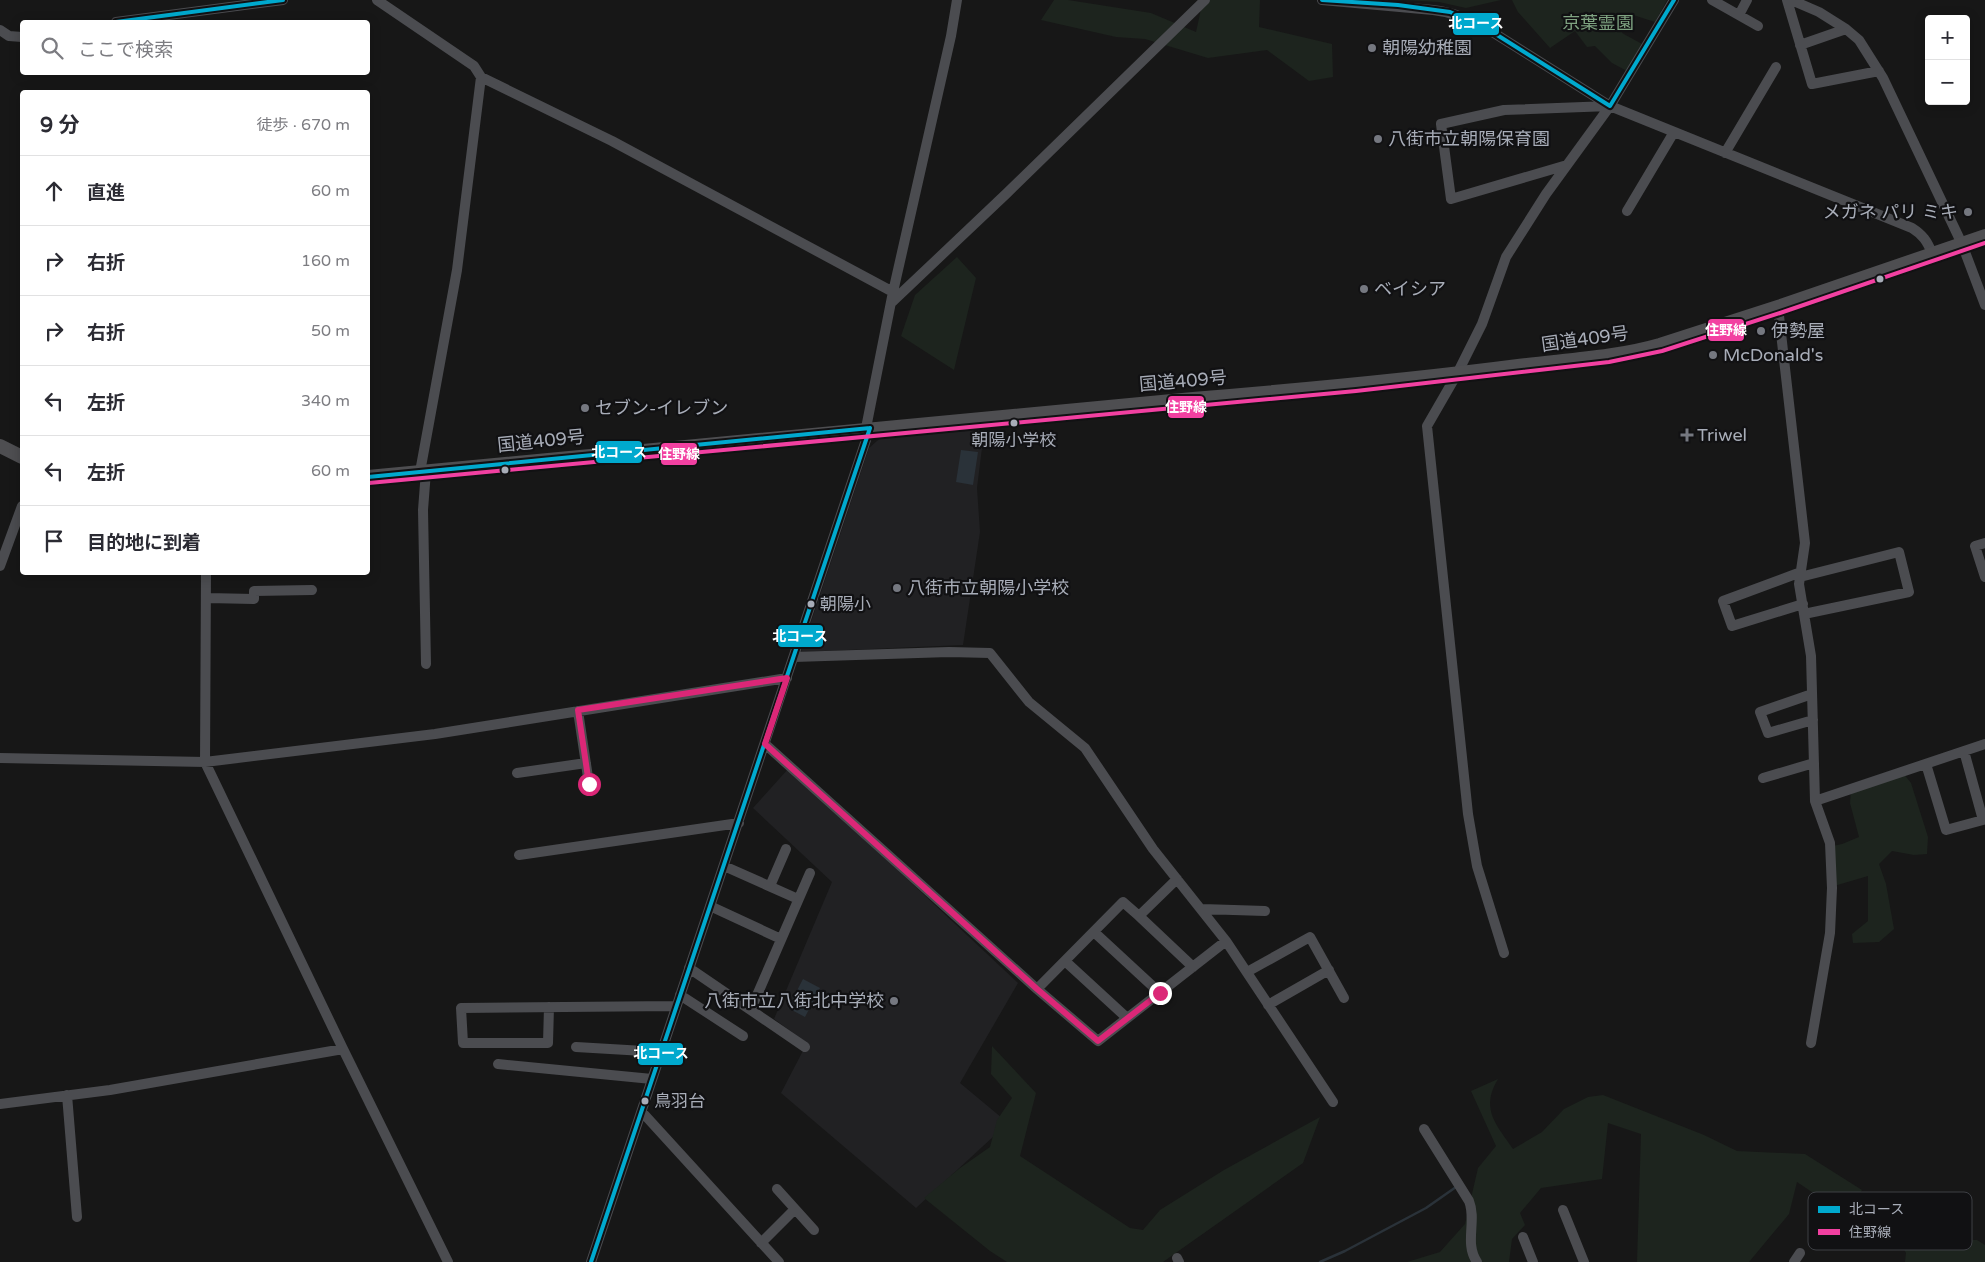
<!DOCTYPE html>
<html lang="ja">
<head>
<meta charset="utf-8">
<style>
  :root { --surface:#fff; --page:#f2f2f3; --text:#2b2b33; --muted:#7c7c81; --line:#e1e1e2 }
  body { margin:0; font-family:"Varela Round","Noto Sans JP",sans-serif; background:var(--page); color:var(--text) }
  .controls { position:absolute; right:15px; top:15px; display:grid; overflow:hidden; border-radius:5px; box-shadow:0 2px 12px #0003 }
  .controls button { width:45px; height:45px; display:grid; place-items:center; padding:0; border:0; border-bottom:1px solid var(--line); background:var(--surface); color:var(--text); font:25px sans-serif }
  .stop { position:absolute; width:15px; height:15px; margin:-11px; border:4px solid #db2777; border-radius:50%; background:#fff }
  .stop.end { background:#db2777; border-color:#fff; box-shadow:0 1px 5px #0008 }
  .list { margin:0; padding:0; list-style:none }
  h2 { display:flex; justify-content:space-between; align-items:center; height:65px; margin:0; padding:0 20px; font-size:21px }
  h2 small { font-size:16px; font-weight:400; color:var(--muted) }
  .list li { display:grid; grid-template-columns:32px 1fr auto; gap:15px; align-items:center; box-sizing:border-box; height:70px; padding:0 20px; border-top:1px solid var(--line) }
  .list b { display:block; font-size:19px; white-space:nowrap }
  .list em { font-size:16px; font-style:normal; color:var(--muted) }
  .icon { flex:none; width:28px; height:28px; fill:none; stroke:currentColor; stroke-width:2; stroke-linecap:round; stroke-linejoin:round }
  .map { position:relative; flex:none; width:1985px; height:1262px; overflow:hidden }
  .search { position:absolute; background:var(--surface); box-shadow:0 2px 12px #0003; left:20px; top:20px; width:350px; height:55px; display:flex; align-items:center; gap:12px; box-sizing:border-box; padding:0 18px; border-radius:5px; color:var(--muted); font-size:19px }
  .panel { position:absolute; background:var(--surface); box-shadow:0 2px 12px #0003; left:20px; top:90px; width:350px; height:485px; border-radius:5px }
  .map>svg:first-child { display:block }
  .built { fill:#212123 }
  .green { fill:#1d241e }
  .water { fill:#2a3239 }
  .lines { fill:none; stroke-linecap:round; stroke-linejoin:round }
  .stream { stroke:#2a3239; stroke-width:2.5 }
  .minor { stroke:#4b4c50; stroke-width:10 }
  .highway { stroke:#4e4e51; stroke-width:14 }
  .bus-1-casing { stroke:#111113; stroke-width:8 }
  .bus-2-casing { stroke:#111113; stroke-width:8 }
  .bus-1 { stroke:#00a9ce; stroke-width:4 }
  .bus-2 { stroke:#f240a1; stroke-width:4 }
  .route { stroke:#db2777; stroke-width:6 }
  .poi-dot { fill:#757880; stroke:#111113; stroke-width:2 }
  .bus-dot { fill:#a8adb8; stroke:#111113; stroke-width:2 }
  .labels { text-anchor:middle; dominant-baseline:central; stroke-width:4.5; stroke-linejoin:round; paint-order:stroke }
  .bus-label { font-size:17px; fill:#a8adb8; stroke:#111113; text-anchor:start }
  .park-label { font-size:18px; fill:#7fa381; stroke:#111113 }
  .poi-label { font-size:18px; fill:#a8adb8; stroke:#111113; text-anchor:start }
  .street-label { font-size:18px; fill:#a8adb8; stroke:#111113 }
  .key { fill:#111113; stroke:#3e4045; stroke-width:1 }
  .key-label { font-size:14px; fill:#a8adb8 }
  .line-badge { stroke:#111113; stroke-width:2 }
  .badge-label { font-size:14px; text-anchor:middle; font-weight:bold; fill:#fff }
</style>
</head>
<body>
<div class="map">
<svg width="1985" height="1262" viewBox="0 0 1985 1262">
  <rect width="100%" height="100%" fill="#171717"/>
  <path class="built" d="M985,424L977,488L980,532L963,645L801,652L869,448L885,434Z
    M789,768L1018,983L960,1083L1008,1123L916,1208L781,1093L807,1043L774,1019L832,882L753,808Z"/>
  <path class="green" d="M1054,0H1068L1151,13L1196,32L1203,0H1260L1259,27L1332,44L1333,77L1309,81L1267,50L1208,58L1145,39L1116,37L1041,20Z
    M1403,0H1501L1466,8L1439,2Z
    M1512,0H1667L1655,22L1630,14L1622,33L1642,44L1627,71L1612,63L1595,46L1587,47L1575,31L1550,48L1518,12Z
    M957,257L976,278L954,370L901,336L915,295Z
    M1903,773L1911,783L1928,837L1927,854L1914,855L1892,851L1879,864L1886,884L1894,929L1879,942L1853,943L1852,934L1868,921V876L1834,886L1833,846L1842,844L1859,837L1850,803L1851,790Z
    M992,1046L1036,1093L1020,1156L1130,1228L1143,1230L1160,1210L1224,1170L1320,1117L1303,1163L1163,1262H1007L990,1251L924,1198L960,1168L990,1147L997,1120L1012,1098L991,1074Z
    M1498,1079C1480,1109 1496,1124 1513,1149L1542,1132L1564,1109L1588,1097L1603,1095L1704,1135L1737,1151L1805,1154L1862,1190L1846,1215L1797,1182L1789,1214L1749,1262H1637L1641,1134L1608,1123L1602,1179L1541,1188L1520,1213L1525,1225L1512,1239L1509,1262H1407L1440,1252L1465,1224L1478,1168L1496,1146L1471,1091Z
    M1884,1212L1927,1239L1977,1240L1985,1245V1262H1905L1906,1253Z"/>
  <path class="water" d="M961,450L978,452L973,485L956,482Z
    M803,979L820,988L805,1017L788,1008Z"/>
  <g class="lines">
    <path class="stream" d="M1320,1262L1345,1251L1426,1208L1456,1187"/>
    <path class="minor" d="M377,0L474,66L481,77L612,141L893,292
      M1322,0L1433,10C1453,12 1468,19 1486,28L1610,106L1912,228C1923,235 1927,241 1932,253
      M1712,0L1758,26
      M1787,0L1812,84L1879,71
      M1791,0L1819,12L1846,29L1859,40L1883,78L1962,244L1985,305
      M1739,15L1747,0
      M116,22L283,0
      M0,30L9,36L22,37
      M1800,45L1846,29
      M1725,153L1776,67
      M1567,165L1451,199L1441,124L1504,110L1610,106
      M1627,211L1674,132
      M892,302L1006,194L1205,0
      M1778,307L1805,543L1799,584L1811,656L1815,801L1830,843L1832,888L1830,933L1811,1043
      M866,428L893,292L951,36L957,0
      M426,471L423,510L426,664
      M420,472L457,270L481,77
      M1985,543L1975,546L1985,577
      M0,566L22,506
      M206,572L205,762L343,1049L448,1262
      M1801,572L1723,601L1732,626L1803,604
      M1800,577L1899,552L1909,592L1804,614
      M207,598L254,599V591L312,590
      M794,657L949,652L990,653L1029,702L1085,748L1153,849L1226,941L1333,1102
      M1812,694L1760,712L1768,733L1813,720
      M578,711L589,784
      M765,744L1037,989L1098,1041L1226,941
      M0,758L205,762L435,734L787,678
      M1926,764L1946,830L1983,820L1964,751
      M517,773L586,763
      M1763,778L1814,763
      M1815,801L1985,744
      M519,855L739,823
      M724,866L798,899
      M770,886L786,849
      M710,906L781,939
      M1202,909L1265,911
      M1139,916L1193,967
      M1094,932L1160,993
      M1504,953L1477,866L1468,814L1427,426L1457,374L1482,324L1506,257L1546,194L1610,106L1674,0
      M1065,961L1127,1018
      M689,968L805,1047
      M1247,972L1310,937L1344,998
      M1037,989L1123,902L1139,916L1177,879
      M680,995L743,1036
      M1268,1005L1329,970
      M549,1007L548,1043H463L461,1008L676,1006
      M751,1009L810,873
      M576,1047L661,1052
      M498,1064L652,1079
      M67,1095L77,1217
      M0,1104L110,1090L343,1049
      M642,1112L779,1262
      M1424,1129L1469,1201C1477,1221 1464,1243 1477,1262
      M777,1189L814,1230
      M1563,1210L1584,1262
      M1523,1237L1533,1262
      M761,1243L795,1209
      M1177,1258L1179,1262
      M591,1262L870,428
      M1794,1262L1800,1253"/>
    <path class="highway" d="M0,446L22,457
      M368,477C643,450 918,424 1193,399C1302,390 1410,380 1518,366C1565,360 1615,358 1660,345L1778,307L1985,236"/>
    <defs>
      <path id="bus-1" d="M1322,0L1398,5L1450,12L1486,28L1610,106
        M116,22L283,0
        M1610,106L1674,0
        M368,477L870,428
        M591,1262L870,428"/>
      <path id="bus-2" d="M369,483L1356,391L1609,362L1662,351L1780,313L1985,243"/>
    </defs>
    <use href="#bus-1" class="bus-1-casing"/>
    <use href="#bus-2" class="bus-2-casing"/>
    <use href="#bus-1" class="bus-1"/>
    <use href="#bus-2" class="bus-2"/>
  </g>
  <g class="lines">
    <path class="route" d="M589,784L578,710L787,678L765,744L1037,989L1098,1041L1160,993"/>
  </g>
  <g class="poi-dot">
    <circle cx="1372" cy="48" r="5"/>
    <circle cx="1378" cy="139" r="5"/>
    <circle cx="1968" cy="212" r="5"/>
    <circle cx="1364" cy="289" r="5"/>
    <circle cx="1761" cy="331" r="5"/>
    <circle cx="1713" cy="355" r="5"/>
    <circle cx="585" cy="408" r="5"/>
    <path d="M1684.5 427.5h5v5h5v5h-5v5h-5v-5h-5v-5h5z"/>
    <circle cx="897" cy="588" r="5"/>
    <circle cx="894" cy="1001" r="5"/>
  </g>
  <g class="bus-dot">
    <circle cx="1880" cy="279" r="4.5"/>
    <circle cx="1014" cy="423" r="4.5"/>
    <circle cx="505" cy="470" r="4.5"/>
    <circle cx="811" cy="604" r="4.5"/>
    <circle cx="645" cy="1101" r="4.5"/>
  </g>
  <g class="labels">
    <g class="bus-label">
      <text x="1014" y="440" text-anchor="middle">朝陽小学校</text>
      <text x="820" y="604">朝陽小</text>
      <text x="654" y="1101">鳥羽台</text>
    </g>
    <g class="park-label">
      <text x="1598" y="23">京葉霊園</text>
    </g>
    <g class="poi-label">
      <text x="1382" y="48">朝陽幼稚園</text>
      <text x="1388" y="139">八街市立朝陽保育園</text>
      <text x="1958" y="212" text-anchor="end">メガネ パリ ミキ</text>
      <text x="1374" y="289">ベイシア</text>
      <text x="1771" y="331">伊勢屋</text>
      <text x="1723" y="355">McDonald's</text>
      <text x="595" y="408">セブン-イレブン</text>
      <text x="1697" y="435">Triwel</text>
      <text x="907" y="588">八街市立朝陽小学校</text>
      <text x="884" y="1001" text-anchor="end">八街市立八街北中学校</text>
    </g>
    <g class="street-label">
      <text transform="translate(1585 339) rotate(-8)">国道409号</text>
      <text transform="translate(1183 381) rotate(-5)">国道409号</text>
      <text transform="translate(541 441) rotate(-6)">国道409号</text>
    </g>
  </g>
  <rect x="1808" y="1192" width="164" height="58" rx="8" class="key"/>
  <rect x="1818" y="1206" width="22" height="7" fill="#00a9ce"/>
  <rect x="1818" y="1229" width="22" height="6" fill="#f240a1"/>
  <g class="key-label">
    <text x="1849" y="1214">北コース</text>
    <text x="1849" y="1237">住野線</text>
  </g>
  <g class="line-badge">
    <rect x="1452" y="12" width="48" height="24" rx="5" fill="#00a9ce"/>
    <rect x="1707" y="318" width="38" height="24" rx="5" fill="#f240a1"/>
    <rect x="1167" y="395" width="38" height="24" rx="5" fill="#f240a1"/>
    <rect x="595" y="440" width="48" height="24" rx="5" fill="#00a9ce"/>
    <rect x="660" y="442" width="38" height="24" rx="5" fill="#f240a1"/>
    <rect x="777" y="624" width="47" height="24" rx="5" fill="#00a9ce"/>
    <rect x="637" y="1042" width="47" height="24" rx="5" fill="#00a9ce"/>
  </g>
  <g class="badge-label">
    <text x="1476" y="28">北コース</text>
    <text x="1726" y="335">住野線</text>
    <text x="1186" y="412">住野線</text>
    <text x="619" y="457">北コース</text>
    <text x="679" y="459">住野線</text>
    <text x="800" y="641">北コース</text>
    <text x="661" y="1058">北コース</text>
  </g>
</svg>
<div class="controls">
<button>+</button>
<button>−</button>
</div>
<div class="stop" style="left:589px;top:784px"></div>
<div class="stop end" style="left:1160px;top:993px"></div>
<div class="search"><svg class="icon" aria-label="search" viewBox="0 0 24 24"><circle cx="10" cy="10" r="6"/><path d="M15 15l6 6"/></svg>ここで検索</div>
<section class="panel">
<h2>9 分<small>徒歩 · 670 m</small></h2>
<ul class="list">
<li><svg class="icon" aria-label="ahead" viewBox="0 0 24 24"><path d="M12 20V5M6 11l6-6 6 6"/></svg><div><b>直進</b></div><em>60 m</em></li>
<li><svg class="icon" aria-label="right" viewBox="0 0 24 24"><path d="M7 20v-9h11M14 6l5 5-5 5"/></svg><div><b>右折</b></div><em>160 m</em></li>
<li><svg class="icon" aria-label="right" viewBox="0 0 24 24"><path d="M7 20v-9h11M14 6l5 5-5 5"/></svg><div><b>右折</b></div><em>50 m</em></li>
<li><svg class="icon" aria-label="left" viewBox="0 0 24 24"><path d="M17 20v-9H6M10 6l-5 5 5 5"/></svg><div><b>左折</b></div><em>340 m</em></li>
<li><svg class="icon" aria-label="left" viewBox="0 0 24 24"><path d="M17 20v-9H6M10 6l-5 5 5 5"/></svg><div><b>左折</b></div><em>60 m</em></li>
<li><svg class="icon" aria-label="arrive" viewBox="0 0 24 24"><path d="M6 21V4h12l-3 4 3 4H6"/></svg><div><b>目的地に到着</b></div></li>
</ul>
</section>
</div>
</body>
</html>
